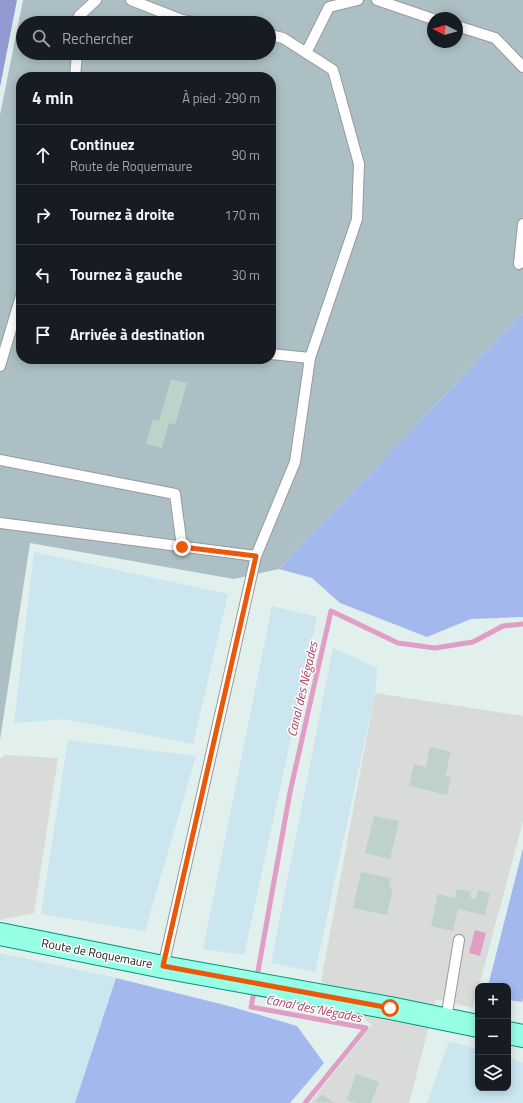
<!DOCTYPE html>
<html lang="fr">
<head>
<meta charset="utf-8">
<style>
  :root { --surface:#171b24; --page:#242831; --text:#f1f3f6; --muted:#9ea1a6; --line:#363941 }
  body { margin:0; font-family:"Titillium Web",sans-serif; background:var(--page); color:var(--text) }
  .controls { position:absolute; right:12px; bottom:12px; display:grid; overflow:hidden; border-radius:8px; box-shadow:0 2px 10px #0003 }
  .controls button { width:36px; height:36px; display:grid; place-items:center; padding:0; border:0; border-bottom:1px solid var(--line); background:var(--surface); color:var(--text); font:20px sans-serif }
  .compass { position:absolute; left:427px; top:12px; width:36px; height:36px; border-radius:50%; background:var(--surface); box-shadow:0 2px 10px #0003; rotate:276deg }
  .stop { position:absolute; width:12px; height:12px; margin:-9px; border:3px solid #ea580c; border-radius:50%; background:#fff }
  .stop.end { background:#ea580c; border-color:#fff; box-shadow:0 1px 4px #0008 }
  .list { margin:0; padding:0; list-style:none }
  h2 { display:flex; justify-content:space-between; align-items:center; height:52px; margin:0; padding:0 16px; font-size:17px }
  h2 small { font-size:13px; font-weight:400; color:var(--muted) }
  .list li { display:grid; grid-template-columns:26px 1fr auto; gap:12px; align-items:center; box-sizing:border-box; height:60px; padding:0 16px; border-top:1px solid var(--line) }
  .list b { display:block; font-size:15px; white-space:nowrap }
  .list p { margin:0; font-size:13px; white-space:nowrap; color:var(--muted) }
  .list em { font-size:13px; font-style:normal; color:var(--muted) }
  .icon { flex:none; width:22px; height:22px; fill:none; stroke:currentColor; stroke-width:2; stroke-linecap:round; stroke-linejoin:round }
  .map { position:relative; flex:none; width:523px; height:1103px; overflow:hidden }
  .search { position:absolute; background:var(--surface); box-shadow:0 2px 10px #0003; left:16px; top:16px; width:260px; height:44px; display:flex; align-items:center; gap:10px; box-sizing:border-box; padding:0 14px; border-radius:22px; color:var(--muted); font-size:15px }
  .panel { position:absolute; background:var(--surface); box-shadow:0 2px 10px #0003; left:16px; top:72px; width:260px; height:292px; border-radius:16px }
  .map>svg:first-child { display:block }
  .residential { fill:#d9dbd9 }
  .construction { fill:#acbfc4; fill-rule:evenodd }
  .farmland { fill:#cbe6ef }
  .grass { fill:#a3b9ed }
  .forest { fill:#939ad1 }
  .water { fill:#e09ec5 }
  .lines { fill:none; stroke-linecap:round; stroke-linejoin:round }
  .stream { stroke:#e09ec5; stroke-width:5 }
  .building { fill:#bed2ca }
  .service-casing { stroke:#999; stroke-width:12 }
  .primary-casing { stroke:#00957f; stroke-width:24 }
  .service { stroke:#fff; stroke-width:10 }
  .primary { stroke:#96ffe5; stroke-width:22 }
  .route { stroke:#ea580c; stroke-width:5 }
  .labels { text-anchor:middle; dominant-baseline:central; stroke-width:3; stroke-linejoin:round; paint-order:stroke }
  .street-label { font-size:12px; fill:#1c1c1c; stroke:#fff }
  .water-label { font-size:13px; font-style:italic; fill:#b24366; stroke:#fff }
</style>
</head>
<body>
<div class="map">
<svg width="523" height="1103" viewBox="0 0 523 1103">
  <rect width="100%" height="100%" fill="#e1efed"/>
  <path class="residential" d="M375,693L523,716V821L479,986H478L473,1008L436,999L409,1103H310L372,1025L321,981Z
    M5,755L58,758L34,913L0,920V759Z"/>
  <path class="construction" d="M23,0H523V313L279,569L234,579L30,543L0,740V115ZM433,18H457V42H433ZM23,23H269V53H23ZM21,77H271V359H21Z"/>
  <path class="farmland" d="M34,552L228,594L193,744L65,719L14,723Z
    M272,606L317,617L244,955L203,949Z
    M333,648L377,668L375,693L315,972L271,963Z
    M68,740L196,756L145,931L41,914Z
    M0,953L116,978L75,1103H0Z
    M449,1041L478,1049V1088H508V1058L523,1063V1103H427Z"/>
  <path class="grass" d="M523,313V617L471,619L427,637L340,603L312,578L279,569Z
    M523,848V998L522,1002L508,1000V986H488Z
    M116,978L229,1006L297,1026L324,1063L290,1103H75Z"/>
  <path class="forest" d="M0,0H17L0,87Z"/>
  <path class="water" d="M475,930L486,933L480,956L469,953Z"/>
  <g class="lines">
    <path class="stream" d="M258,971L290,792L331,611L398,643L435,648L473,642L503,626L523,624
      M254,992L251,1007L366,1028L305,1103"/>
  </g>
  <path class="building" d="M171,379L187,383L175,425L169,423L162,448L146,444L153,419L159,421Z
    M430,747L451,752L445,776L451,777L447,795L409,786L414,764L426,767Z
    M374,816L399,821L390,859L365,853Z
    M361,872L391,878L389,888L393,889L387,915L353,908Z
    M457,889L471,892L470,897L476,899L478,890L490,893L485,915L458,909L453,931L431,926L438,894L455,898Z
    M356,1074L379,1082L371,1103H355L347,1100Z
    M322,1094L334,1103L315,1102Z"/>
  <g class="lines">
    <defs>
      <path id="service" d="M131,0L182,20L199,23
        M377,0L433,19
        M79,23V16L96,0
        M457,26L495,38L523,67
        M306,53L329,7L358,0
        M75,77L77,53
        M519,264L523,224
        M271,354L310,358
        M0,366L21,296
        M0,460L175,494L182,547
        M0,523L256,556L163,967
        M256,556L295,462L310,358L357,219L359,164L333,70L283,38L269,35
        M446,1019L459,940"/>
      <path id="primary" d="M0,934L163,967L390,1008L478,1026
        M508,1033L523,1036"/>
    </defs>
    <use href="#service" class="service-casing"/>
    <use href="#primary" class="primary-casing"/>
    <use href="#service" class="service"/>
    <use href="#primary" class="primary"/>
  </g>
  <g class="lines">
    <path class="route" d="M182,547L256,556L163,966L390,1008"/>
  </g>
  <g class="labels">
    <g class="street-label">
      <text transform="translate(97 953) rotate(11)">Route de Roquemaure</text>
    </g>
    <g class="water-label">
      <text transform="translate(302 689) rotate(-77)">Canal des Négades</text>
      <text transform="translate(314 1008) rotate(11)">Canal des Négades</text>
    </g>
  </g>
</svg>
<div class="controls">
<button>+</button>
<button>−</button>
<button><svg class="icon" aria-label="layers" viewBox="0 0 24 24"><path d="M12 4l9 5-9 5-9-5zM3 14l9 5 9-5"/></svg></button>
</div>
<svg class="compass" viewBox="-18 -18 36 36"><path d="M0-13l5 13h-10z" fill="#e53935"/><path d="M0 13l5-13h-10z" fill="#9ea1a6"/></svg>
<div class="stop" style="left:390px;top:1008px"></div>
<div class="stop end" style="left:182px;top:547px"></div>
<div class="search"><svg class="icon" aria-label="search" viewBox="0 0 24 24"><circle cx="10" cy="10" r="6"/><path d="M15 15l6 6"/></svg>Rechercher</div>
<section class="panel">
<h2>4 min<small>À pied · 290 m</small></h2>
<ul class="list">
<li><svg class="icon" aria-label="ahead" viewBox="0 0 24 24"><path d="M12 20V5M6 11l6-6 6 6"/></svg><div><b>Continuez</b><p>Route de Roquemaure</p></div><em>90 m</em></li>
<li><svg class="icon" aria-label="right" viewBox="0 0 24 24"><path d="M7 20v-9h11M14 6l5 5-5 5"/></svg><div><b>Tournez à droite</b></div><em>170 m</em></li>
<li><svg class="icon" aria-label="left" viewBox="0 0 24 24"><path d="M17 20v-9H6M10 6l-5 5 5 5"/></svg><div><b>Tournez à gauche</b></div><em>30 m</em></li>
<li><svg class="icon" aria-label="arrive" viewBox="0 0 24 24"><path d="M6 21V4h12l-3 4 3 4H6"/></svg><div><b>Arrivée à destination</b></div></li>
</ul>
</section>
</div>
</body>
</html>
